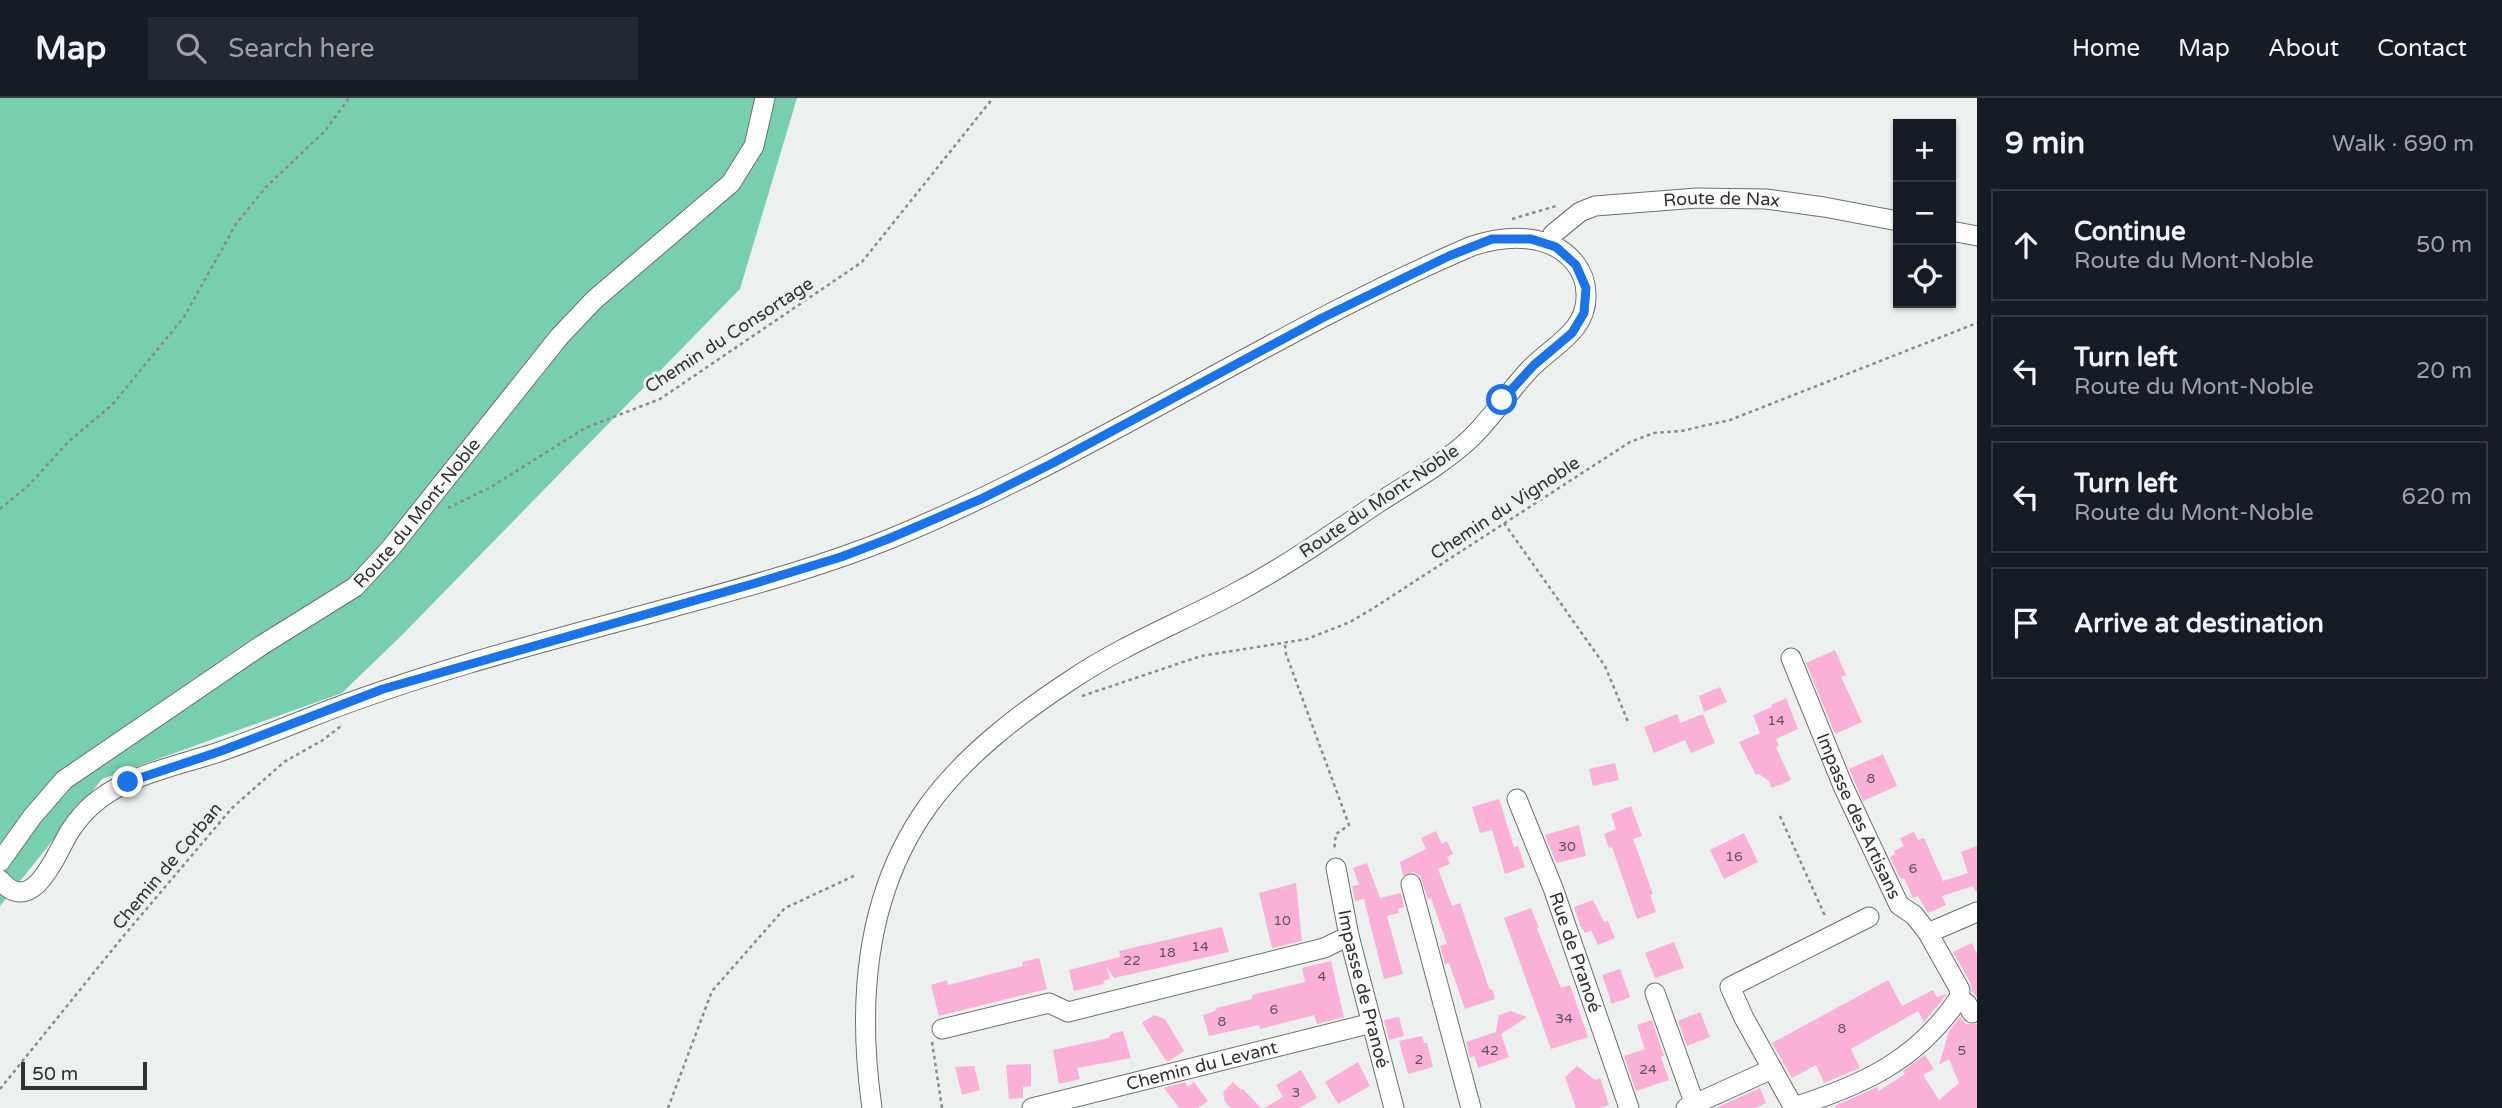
<!DOCTYPE html>
<html lang="en">
<head>
<meta charset="utf-8">
<style>
  :root { --surface:#171b24; --page:#242831; --text:#f1f3f6; --muted:#9ea1a6; --line:#363941 }
  body { margin:0; font-family:"Varela Round",sans-serif; background:var(--page); color:var(--text) }
  .controls { position:absolute; right:21px; top:21px; display:grid; overflow:hidden; border-radius:0px; box-shadow:0 2px 5px #0004 }
  .controls button { width:63px; height:63px; display:grid; place-items:center; padding:0; border:0; border-bottom:2px solid var(--line); background:var(--surface); color:var(--text); font:35px sans-serif }
  .scale { position:absolute; left:21px; bottom:18px; width:126px; box-sizing:border-box; padding-left:7px; border:4px solid #303231; border-top:0; font-size:19px; line-height:24px; white-space:nowrap; color:#303231; -webkit-text-stroke:5px #ecf1ef; paint-order:stroke }
  .stop { position:absolute; width:21px; height:21px; margin:-16px; border:5px solid #1a73e8; border-radius:50%; background:#fff }
  .stop.end { background:#1a73e8; border-color:#fff; box-shadow:0 2px 7px #0008 }
  .list { margin:0; padding:0; list-style:none }
  h2 { display:flex; justify-content:space-between; align-items:center; height:91px; margin:0; padding:0 28px; font-size:30px }
  h2 small { font-size:23px; font-weight:400; color:var(--muted) }
  .list li { display:grid; grid-template-columns:46px 1fr auto; gap:21px; align-items:center; box-sizing:border-box; height:112px; margin:0 14px 14px; padding:0 14px; border:2px solid var(--line); border-radius:0px }
  .list b { display:block; font-size:26px; white-space:nowrap }
  .list p { margin:0; font-size:23px; white-space:nowrap; color:var(--muted) }
  .list em { font-size:23px; font-style:normal; color:var(--muted) }
  .icon { flex:none; width:38px; height:38px; fill:none; stroke:currentColor; stroke-width:2; stroke-linecap:round; stroke-linejoin:round }
  .map { position:relative; flex:none; width:1977px; height:1010px; overflow:hidden }
  header { display:flex; align-items:center; gap:42px; box-sizing:border-box; height:98px; padding:0 35px; background:var(--surface); border-bottom:2px solid var(--line) }
  header strong { font-size:33px }
  nav { display:flex; gap:38px; margin-inline-start:auto; font-size:24px }
  .search { width:490px; height:63px; background:var(--page); display:flex; align-items:center; gap:18px; box-sizing:border-box; padding:0 24px; border-radius:0px; color:var(--muted); font-size:26px }
  main { display:flex }
  aside { flex:1; background:var(--surface) }
  .map>svg:first-child { display:block }
  .forest { fill:#77cfae }
  .building { fill:#fab0d7 }
  .lines { fill:none; stroke-linecap:round; stroke-linejoin:round }
  .minor-casing { stroke:#6c706e; stroke-width:21 }
  .path { stroke:#878b89; stroke-width:2.5; stroke-dasharray:3.5 3.5; stroke-linecap:butt }
  .minor { stroke:#fff; stroke-width:19 }
  .route { stroke:#1a73e8; stroke-width:9 }
  .labels { text-anchor:middle; dominant-baseline:central; stroke-width:6; stroke-linejoin:round; paint-order:stroke }
  .number-label { font-size:14px; fill:#62525a }
  .street-label { font-size:18px; fill:#303231; stroke:#ecf1ef }
</style>
</head>
<body>
<header>
<strong>Map</strong>
<div class="search"><svg class="icon" aria-label="search" viewBox="0 0 24 24"><circle cx="10" cy="10" r="6"/><path d="M15 15l6 6"/></svg>Search here</div>
<nav><a>Home</a><a>Map</a><a>About</a><a>Contact</a></nav>
</header>
<main>
<div class="map">
<svg width="1977" height="1010" viewBox="0 0 1977 1010">
  <rect width="100%" height="100%" fill="#ecf1ef"/>
  <path class="forest" d="M0,0H797L740,191L402,537L342,595L102,681L0,808Z"/>
  <path class="building" d="M1835,552L1846,577L1841,579L1862,624L1835,636L1806,565Z
    M1720,589L1727,604L1704,614L1699,598Z
    M1786,600L1798,631L1776,641L1779,648L1776,649L1791,682L1772,690L1769,683L1759,676L1756,677L1739,644L1760,635L1753,617L1772,609L1771,607Z
    M1677,616L1680,625L1703,616L1715,645L1691,655L1685,642L1654,655L1644,629Z
    M1883,656L1897,688L1863,703L1849,671Z
    M1615,665L1619,682L1593,688L1589,671Z
    M1499,701L1514,749L1518,748L1525,769L1505,776L1492,732L1480,735L1472,709Z
    M1631,708L1642,738L1633,741L1653,796L1650,797L1656,814L1637,821L1612,749L1609,750L1604,736L1616,731L1611,716Z
    M1579,727L1586,758L1556,765L1545,737Z
    M1436,733L1442,746L1447,743L1453,756L1447,759L1450,766L1438,771L1452,808L1460,805L1489,890L1493,893L1495,901L1465,911L1449,865L1445,866L1440,848L1447,846L1431,800L1428,801L1420,778L1413,774L1403,777L1400,764L1426,751L1421,740Z
    M1914,734L1918,742L1924,740L1943,783L1968,775L1961,754L1977,748V793H1975L1973,788L1942,798L1946,807L1928,815L1918,798L1913,800L1904,780L1901,781L1899,778L1891,761V758L1895,756L1894,753L1904,748L1900,740Z
    M1744,735L1758,764L1724,781L1710,752Z
    M1367,765L1380,800L1401,795L1404,809L1398,811L1399,815L1387,818L1403,876L1384,881L1364,801L1355,803L1352,788L1359,787L1353,770Z
    M1296,785L1302,843L1272,850L1259,795Z
    M1593,802L1604,824L1608,823L1615,840L1598,847L1591,832L1585,835L1580,827L1574,809Z
    M1531,810L1539,830L1537,831L1561,890L1570,887L1588,939L1551,951L1504,820Z
    M1222,829L1229,854L1114,880L1106,868L1110,881L1103,883L1104,886L1074,893L1069,872L1120,859L1119,853Z
    M1674,844L1684,870L1655,880L1645,855Z
    M1972,845L1977,856V899L1972,894L1971,886L1953,854Z
    M1039,860L1047,891L939,918L931,887L947,882L948,887L1023,868L1022,864Z
    M1331,863L1344,919L1317,926L1314,917L1260,931L1259,927L1209,938L1203,917L1215,913L1217,910L1252,901V897L1305,884L1302,870Z
    M1620,871L1630,899L1612,906L1602,877Z
    M1888,882L1902,908L1933,892L1937,899L1947,896L1924,924L1918,913L1851,951L1860,970L1824,985L1816,967L1792,980L1772,945Z
    M1511,913L1527,919L1501,936L1509,959L1478,970L1474,958L1470,960L1466,944L1496,934L1499,917Z
    M1700,914L1710,939L1687,948L1678,923Z
    M1154,917L1165,921L1184,953L1167,964L1142,925Z
    M1399,919L1404,938L1389,942L1384,922Z
    M1960,919L1966,926H1977V1010H1836L1835,1008L1877,989L1879,993L1905,976L1903,973L1925,957L1934,971L1923,977L1939,1002L1959,985L1949,961L1939,967L1949,933Z
    M1652,922L1664,958L1661,959L1669,982L1636,993L1624,958L1645,951L1637,927Z
    M1123,933L1131,960L1077,970L1080,981L1059,986L1053,952L1109,940L1111,936Z
    M1422,938L1424,945H1427L1433,969L1408,976L1399,943Z
    M1358,964L1370,988L1338,1006L1325,984Z
    M1031,966V988L1023,989V1000L1009,1001L1006,967Z
    M974,968L980,992L962,997L955,969Z
    M1577,968L1595,982L1600,980L1609,1007L1599,1010H1576L1565,979Z
    M1301,972L1317,1000L1299,1010H1264L1283,999L1276,987Z
    M1185,984L1188,989L1194,984L1208,1003L1198,1010H1179L1164,990Z
    M1233,984L1241,992L1243,991L1261,1010H1231L1225,1004L1223,994Z
    M1760,990L1766,1005L1756,1010H1716Z"/>
  <g class="lines">
    <defs>
      <g id="minor">
        <path d="M1951,133L1977,138"/>
        <path id="s1" d="M1553,136L1580,114L1595,108L1697,100L1766,101L1824,109L1898,123"/>
        <path id="s2" d="M1791,560L1843,688L1899,807L1914,817L1928,835L1960,892L1959,900"/>
        <path id="s3" d="M1517,701L1553,790L1629,1010"/>
        <path id="s4" d="M0,764L32,719L64,682L262,547L355,489L390,451L559,239L594,202L731,85L754,48L765,0"/>
        <path id="s5" d="M1336,770L1349,838L1394,1010"/>
        <path d="M0,782C33,821 56,755 70,733C76,724 83,715 91,708C125,677 177,668 219,654C250,643 281,631 311,619C428,573 551,542 673,509C746,489 821,469 892,440C1093,357 1273,233 1472,148C1506,137 1550,134 1575,165C1582,174 1586,185 1586,196C1588,233 1552,248 1530,271C1509,293 1492,320 1470,341C1443,366 1409,385 1378,405C1333,435 1288,467 1239,493C1184,523 1124,546 1071,582C1019,616 965,657 928,708C865,796 857,905 872,1010"/>
        <path d="M1411,786L1471,1010"/>
        <path d="M1928,835L1977,814"/>
        <path d="M1655,895L1695,1007"/>
        <path d="M1959,900L1967,906L1972,915"/>
        <path d="M942,931L1049,905L1068,914L1324,850L1349,838"/>
        <path d="M1794,1009C1862,987 1917,963 1959,900"/>
        <path id="s6" d="M1032,1010L1372,925"/>
        <path d="M1686,1010L1772,971"/>
        <path d="M1794,1010L1744,920L1730,889L1869,819"/>
      </g>
    </defs>
    <use href="#minor" class="minor-casing"/>
    <path class="path" d="M1512,121L1556,108
      M448,410L491,389L585,330L660,301L862,164L993,0
      M0,411L29,387L69,343L112,307L184,219L236,126L266,89L325,33L349,0
      M1504,425L1605,568L1629,626
      M1285,547L1286,556L1349,727L1336,736L1334,753
      M1082,598L1201,558L1307,541L1350,524L1372,511L1630,344L1654,335L1681,333L1730,322L1977,225
      M1780,718L1826,820
      M932,944L942,1010
      M0,991L121,841L232,710L284,664L323,642L341,628
      M668,1010L712,893L785,810L856,777"/>
    <use href="#minor" class="minor"/>
  </g>
  <g class="lines">
    <path class="route" d="M128,684L221,653L383,591L756,485L841,459L888,441L981,401L1051,366L1322,220L1449,158L1492,141H1531L1556,149L1576,167L1586,190L1584,215L1572,235L1534,267L1502,302"/>
  </g>
  <g class="labels">
    <g class="number-label">
      <text x="1776" y="622">14</text>
      <text x="1871" y="680">8</text>
      <text x="1567" y="748">30</text>
      <text x="1734" y="758">16</text>
      <text x="1913" y="770">6</text>
      <text x="1282" y="822">10</text>
      <text x="1200" y="848">14</text>
      <text x="1167" y="854">18</text>
      <text x="1132" y="862">22</text>
      <text x="1322" y="878">4</text>
      <text x="1274" y="911">6</text>
      <text x="1564" y="920">34</text>
      <text x="1222" y="923">8</text>
      <text x="1842" y="930">8</text>
      <text x="1490" y="952">42</text>
      <text x="1962" y="952">5</text>
      <text x="1419" y="961">2</text>
      <text x="1648" y="971">24</text>
      <text x="1296" y="994">3</text>
    </g>
    <g class="street-label">
      <text stroke="none"><textPath href="#s1" startOffset="178">Route de Nax</textPath></text>
      <text transform="translate(729 237) rotate(-33)">Chemin du Consortage</text>
      <text transform="translate(1379 403) rotate(-34)">Route du Mont-Noble</text>
      <text transform="translate(1505 410) rotate(-33)">Chemin du Vignoble</text>
      <text stroke="none"><textPath href="#s4" startOffset="550">Route du Mont-Noble</textPath></text>
      <text stroke="none"><textPath href="#s2" startOffset="172">Impasse des Artisans</textPath></text>
      <text transform="translate(167 768) rotate(-50)">Chemin de Corban</text>
      <text stroke="none"><textPath href="#s3" startOffset="164">Rue de Pranoé</textPath></text>
      <text stroke="none"><textPath href="#s5" startOffset="124">Impasse de Pranoé</textPath></text>
      <text stroke="none"><textPath href="#s6" startOffset="175">Chemin du Levant</textPath></text>
    </g>
  </g>
</svg>
<div class="controls">
<button>+</button>
<button>−</button>
<button><svg class="icon" aria-label="locate" viewBox="0 0 24 24"><circle cx="12" cy="12" r="6"/><path d="M12 2v4M12 18v4M2 12h4M18 12h4"/></svg></button>
</div>
<div class="scale">50 m</div>
<div class="stop" style="left:1502px;top:302px"></div>
<div class="stop end" style="left:128px;top:684px"></div>
</div>
<aside>
<h2>9 min<small>Walk · 690 m</small></h2>
<ul class="list">
<li><svg class="icon" aria-label="ahead" viewBox="0 0 24 24"><path d="M12 20V5M6 11l6-6 6 6"/></svg><div><b>Continue</b><p>Route du Mont-Noble</p></div><em>50 m</em></li>
<li><svg class="icon" aria-label="left" viewBox="0 0 24 24"><path d="M17 20v-9H6M10 6l-5 5 5 5"/></svg><div><b>Turn left</b><p>Route du Mont-Noble</p></div><em>20 m</em></li>
<li><svg class="icon" aria-label="left" viewBox="0 0 24 24"><path d="M17 20v-9H6M10 6l-5 5 5 5"/></svg><div><b>Turn left</b><p>Route du Mont-Noble</p></div><em>620 m</em></li>
<li><svg class="icon" aria-label="arrive" viewBox="0 0 24 24"><path d="M6 21V4h12l-3 4 3 4H6"/></svg><div><b>Arrive at destination</b></div></li>
</ul>
</aside>
</main>
</body>
</html>
